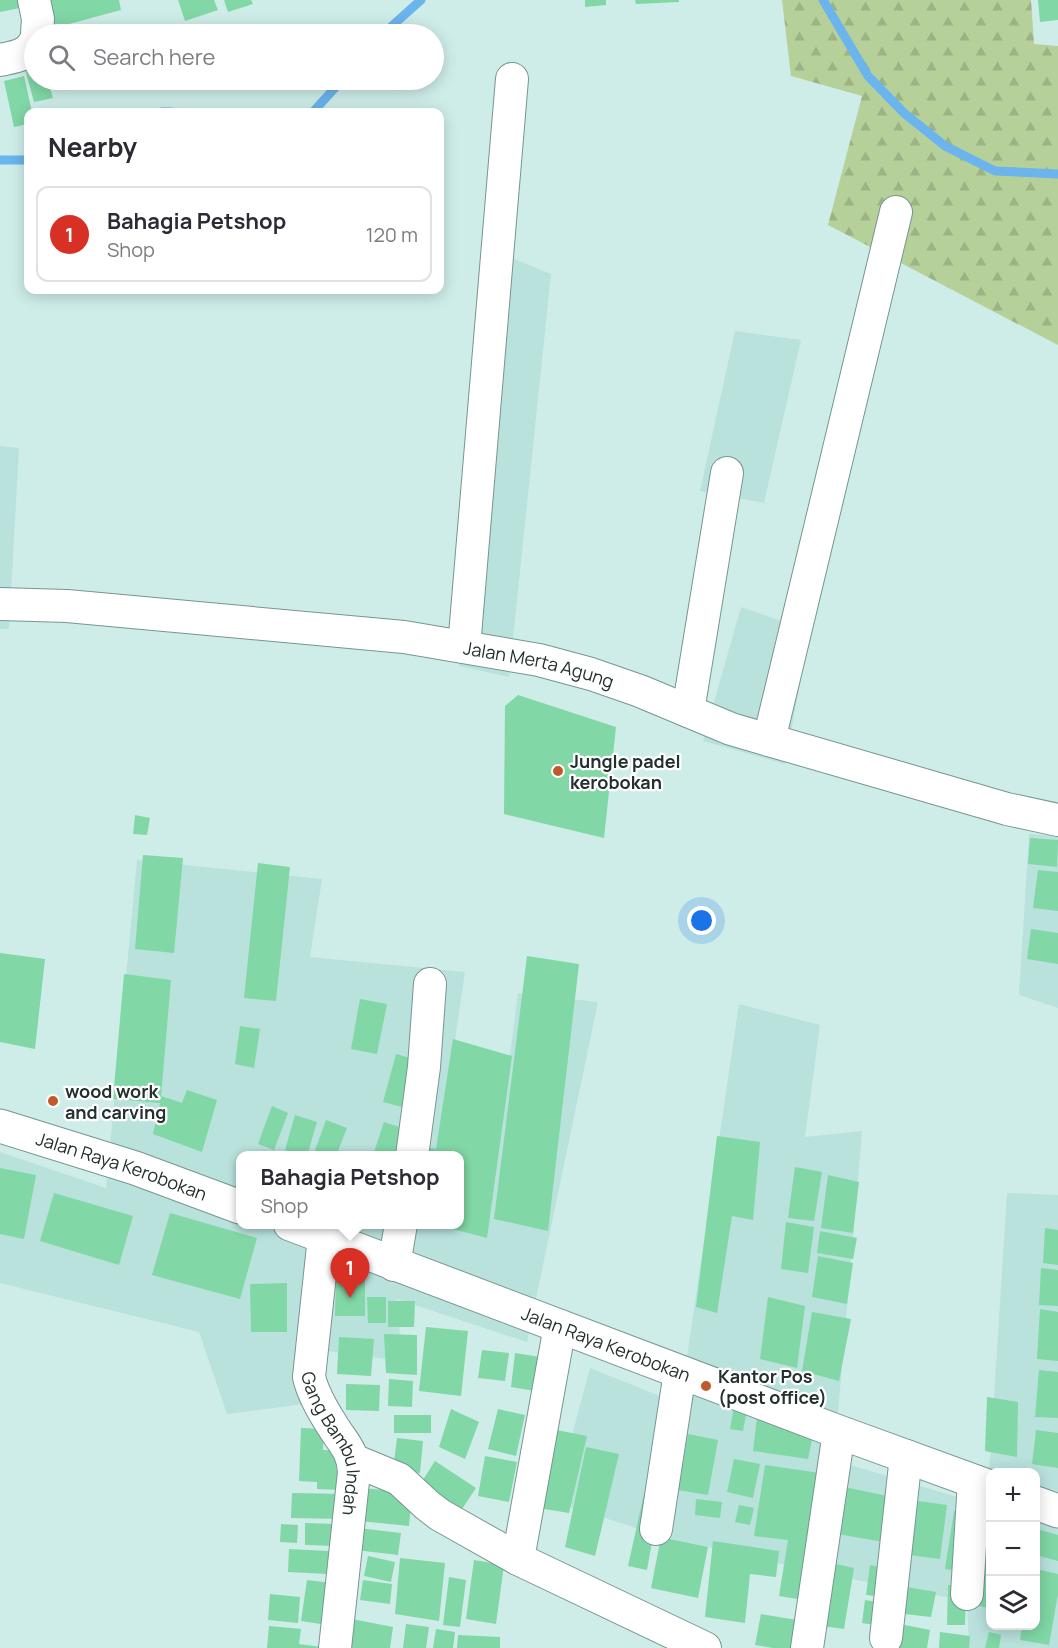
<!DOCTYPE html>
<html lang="en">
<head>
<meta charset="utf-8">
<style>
  :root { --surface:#fff; --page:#f7f7f7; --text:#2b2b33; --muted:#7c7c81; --line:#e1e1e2; --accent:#d93025 }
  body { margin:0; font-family:Manrope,sans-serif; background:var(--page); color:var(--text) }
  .controls { position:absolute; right:18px; bottom:18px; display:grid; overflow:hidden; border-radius:12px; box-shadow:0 3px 15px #0003 }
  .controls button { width:54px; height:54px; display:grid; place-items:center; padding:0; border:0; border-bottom:2px solid var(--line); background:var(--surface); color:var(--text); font:30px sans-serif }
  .you { position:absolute; left:702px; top:921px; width:21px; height:21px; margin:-15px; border:4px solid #fff; border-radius:50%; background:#1a73e8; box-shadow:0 0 0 9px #1a73e833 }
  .badge { display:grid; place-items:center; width:39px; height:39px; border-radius:50%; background:var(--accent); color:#fff; font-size:20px; font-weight:700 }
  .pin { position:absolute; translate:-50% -50px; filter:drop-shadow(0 2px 3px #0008) }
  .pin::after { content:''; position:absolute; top:32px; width:21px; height:18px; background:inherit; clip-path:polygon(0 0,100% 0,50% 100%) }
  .popup { position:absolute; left:236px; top:1151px; width:228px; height:78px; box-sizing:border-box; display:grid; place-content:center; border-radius:12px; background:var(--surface); filter:drop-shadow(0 2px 4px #0005); font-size:20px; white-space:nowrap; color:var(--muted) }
  .popup b { font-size:22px; color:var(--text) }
  .popup::after { content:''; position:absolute; left:50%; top:100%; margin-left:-12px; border:12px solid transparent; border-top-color:var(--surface) }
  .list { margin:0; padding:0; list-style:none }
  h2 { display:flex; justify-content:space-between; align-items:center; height:78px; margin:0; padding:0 24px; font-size:26px }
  h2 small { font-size:20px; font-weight:400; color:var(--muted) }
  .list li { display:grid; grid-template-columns:39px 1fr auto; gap:18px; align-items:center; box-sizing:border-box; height:96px; margin:0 12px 12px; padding:0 12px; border:2px solid var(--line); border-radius:12px }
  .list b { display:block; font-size:22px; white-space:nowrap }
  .list p { margin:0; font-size:20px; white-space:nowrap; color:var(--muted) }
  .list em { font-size:20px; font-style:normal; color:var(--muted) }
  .icon { flex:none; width:33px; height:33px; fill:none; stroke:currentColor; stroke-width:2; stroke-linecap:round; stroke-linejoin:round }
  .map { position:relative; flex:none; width:1058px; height:1648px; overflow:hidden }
  .search { position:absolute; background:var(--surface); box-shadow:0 3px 15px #0003; left:24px; top:24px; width:420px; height:66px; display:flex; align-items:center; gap:15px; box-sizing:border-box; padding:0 21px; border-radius:33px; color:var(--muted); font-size:22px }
  .panel { position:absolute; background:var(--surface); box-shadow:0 3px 15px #0003; left:24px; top:108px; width:420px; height:186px; border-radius:12px }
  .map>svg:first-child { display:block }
  .built { fill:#b9e2dd; fill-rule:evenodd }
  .forest { fill:url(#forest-firs) }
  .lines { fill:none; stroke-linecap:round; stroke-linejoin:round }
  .stream { stroke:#6bb4ed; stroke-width:9 }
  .building { fill:#81d7a6 }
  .minor-casing { stroke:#779591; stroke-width:34 }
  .major-casing { stroke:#779591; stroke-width:35 }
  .minor { stroke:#fff; stroke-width:32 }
  .major { stroke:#fff; stroke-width:33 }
  .poi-dot { fill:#c05a2c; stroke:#fff; stroke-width:2 }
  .labels { text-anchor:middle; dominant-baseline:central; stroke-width:4.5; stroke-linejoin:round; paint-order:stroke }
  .street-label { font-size:18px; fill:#23302e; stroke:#fff }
  .poi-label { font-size:18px; font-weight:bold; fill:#23302e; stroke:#fff; text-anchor:start }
</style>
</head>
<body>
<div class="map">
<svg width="1058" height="1648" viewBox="0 0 1058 1648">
  <defs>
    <pattern id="forest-firs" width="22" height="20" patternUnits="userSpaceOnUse" patternTransform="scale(1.5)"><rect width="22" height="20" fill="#b6d09a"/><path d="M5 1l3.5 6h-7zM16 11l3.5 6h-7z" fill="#9cb385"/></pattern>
  </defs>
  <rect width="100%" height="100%" fill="#ceede9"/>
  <path class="built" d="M497,252L551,274L509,677L459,666Z
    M735,331L801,340L764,503L700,491Z
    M0,446L19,448L9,629H0Z
    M741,607L810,631L785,764L703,741Z
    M1029,834L1058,836V1008L1019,995Z
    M137,860L322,879L310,957L465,972L449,1081L506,1087L518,993L598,1002L527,1342L397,1299L402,1361L311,1349L304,1404L227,1414L199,1332L0,1283V1152L106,1188ZM240,1156H460V1224H240Z
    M739,1004L820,1025L805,1137L862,1131L834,1460L987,1506L1007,1193L1058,1195V1648H969L967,1601L820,1573L665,1537L554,1502L590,1368L680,1404ZM990,1472H1036V1626H990Z"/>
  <path class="forest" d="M782,0H1031L1034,44L1058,46V345L828,225L862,96L791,76Z"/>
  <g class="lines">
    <path class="stream" d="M823,0L868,76L904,113L945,146L995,171L1058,174
      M383,34L421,0
      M162,112H171
      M313,112L342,80
      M0,160H28"/>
  </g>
  <path class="building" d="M0,0H19L20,8L0,12Z
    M46,0H119L121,10L54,28Z
    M178,0H214L218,10L185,21Z
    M224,0H251L253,4L228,12Z
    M585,0H606V5L585,7Z
    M635,0H679V2L636,4Z
    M1038,0H1058V20L1040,22Z
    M34,55V80H48L53,98L34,102L22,58Z
    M24,76L32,112H28V124L14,127L4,81Z
    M518,695L616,727L604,838L504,814L505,706Z
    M135,815L150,818L147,835L133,834Z
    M1030,838L1058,840L1057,867L1028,864Z
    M143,855L183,858L174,953L135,949Z
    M258,863L290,867L276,1001L244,998Z
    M1038,870L1058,872V911L1033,908Z
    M1031,929L1058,933V964L1027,959Z
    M0,953L45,959L35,1049L0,1042Z
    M527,956L579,964L548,1231L494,1219Z
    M124,974L171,980L161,1096L182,1103L187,1090L217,1100L202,1152L153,1134L160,1103L113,1099Z
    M360,999L387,1004L377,1054L351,1049Z
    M240,1026L260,1029L254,1068L235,1064Z
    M453,1039L512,1056L487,1238L438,1225L460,1224V1156H425L427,1147L436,1149Z
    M396,1054L418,1060L406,1108L383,1102Z
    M272,1106L288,1113L274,1150L258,1144Z
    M295,1115L317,1122L307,1156L285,1150Z
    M326,1120L347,1128L336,1156H313Z
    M384,1122L408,1130L399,1156H384L374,1152Z
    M717,1136L760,1142L753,1220L732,1216L717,1313L696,1307Z
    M795,1167L822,1172L814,1221L788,1218Z
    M0,1168L36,1175L24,1239L0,1234Z
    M828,1175L859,1182L853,1233L821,1228Z
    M54,1193L133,1216L119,1265L40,1241Z
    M170,1213L257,1238L240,1299L152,1275Z
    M786,1222L814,1227L808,1273L781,1269Z
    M1045,1228L1058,1230V1265L1043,1263Z
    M820,1231L857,1238L853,1259L817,1253Z
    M818,1256L853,1263L847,1304L812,1297Z
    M1041,1268L1058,1270V1306L1039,1305Z
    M336,1280H365V1316H335Z
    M287,1283V1332H251L250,1284Z
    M367,1297H386V1323H368Z
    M768,1297L805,1306L797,1368L760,1359Z
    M388,1301H415L414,1327H388Z
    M1040,1309L1058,1312V1361L1037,1359Z
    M812,1312L851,1319L839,1381L802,1371Z
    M426,1327L468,1331L461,1396L419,1391Z
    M384,1334L417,1335V1375L386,1373Z
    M339,1337L374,1339L371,1376L337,1374Z
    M482,1350L509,1353L505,1381L478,1378Z
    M515,1353L540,1357L535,1391L511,1387Z
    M1039,1370L1058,1372V1418L1035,1417Z
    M389,1379L413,1381L412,1407L388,1406Z
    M346,1384L380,1385L379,1411L346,1410Z
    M987,1397L1018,1402L1017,1457L985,1451Z
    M735,1402L748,1405L743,1431L730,1429Z
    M451,1409L479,1422L465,1459L439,1447Z
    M498,1409L525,1415L516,1456L488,1449Z
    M394,1415H431V1433H394Z
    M757,1418L814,1430L808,1459L753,1451Z
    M301,1428L324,1429L323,1450L343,1451L342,1490L317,1489V1482L299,1481Z
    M546,1428L587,1436L569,1513L532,1507Z
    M1036,1430L1058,1433V1468L1032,1464Z
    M688,1434L718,1440L708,1495L678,1490Z
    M397,1438L423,1441L420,1473L393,1470Z
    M586,1447L619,1454L595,1556L565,1547Z
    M485,1456L517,1462L509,1502L478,1496Z
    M734,1459L760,1464L753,1498L727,1492Z
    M435,1461L476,1488L460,1512L419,1486Z
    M765,1465L827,1474L810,1601L779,1596L788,1540L754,1536Z
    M844,1487L897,1498L890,1543L837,1534Z
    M363,1488L412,1493L409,1526L360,1521Z
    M292,1493L346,1494L345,1519L291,1518Z
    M644,1494L660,1497L647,1570L628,1566Z
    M696,1499L722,1502L720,1518L695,1515Z
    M918,1501L947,1505L940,1559L910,1555Z
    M739,1505L754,1508L750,1525L735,1522Z
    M983,1505L990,1507V1538L976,1535Z
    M954,1511L972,1514L963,1572L945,1569Z
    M305,1523L336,1524V1546L305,1545Z
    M281,1524L298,1525L297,1543L280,1542Z
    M358,1528L401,1533L398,1555L356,1550Z
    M1036,1529L1058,1535V1561L1036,1555Z
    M661,1537L708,1547L698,1598L651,1588Z
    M713,1541L779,1551L776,1577L750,1574L745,1623L705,1617Z
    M289,1549L329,1551L328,1574L288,1572Z
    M368,1556L395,1562L391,1582L364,1576Z
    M400,1558L445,1563L439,1621L395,1614Z
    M474,1560L504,1565L496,1624L466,1619Z
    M978,1560L990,1563V1608L972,1605Z
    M832,1563L854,1568L844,1629L823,1626Z
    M870,1565L890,1569L886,1597L866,1595Z
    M1036,1569L1058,1574V1594L1049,1645L1020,1640L1022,1626H1036Z
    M449,1577L466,1580L460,1627L443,1625Z
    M307,1580L332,1583L327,1625L301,1621Z
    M363,1580L392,1584L390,1604L360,1600Z
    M948,1585L966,1586L965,1625H947Z
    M901,1586L936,1592L931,1617L896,1613Z
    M270,1594L300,1597L298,1623L268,1620Z
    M865,1600L885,1603L882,1626L862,1623Z
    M761,1614L803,1621L799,1648H773L755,1645Z
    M347,1618L393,1627L390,1648H344Z
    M895,1623L930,1630L927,1648H889Z
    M406,1624L429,1627L426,1648H403Z
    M269,1626L301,1629L299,1644L322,1647V1648H267Z
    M436,1629L455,1632L453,1648H433Z
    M940,1632L970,1636L969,1648H939Z
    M989,1632L1001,1635L999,1648H985Z
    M458,1635L500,1637V1648H457Z"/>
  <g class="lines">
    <defs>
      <g id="minor">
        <path d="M34,0L38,19L37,34"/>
        <path d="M0,60C13,57 27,56 34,43"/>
        <path id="s1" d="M0,604L67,606L404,637L539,660L591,674L640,691L731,729L1007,809L1058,820"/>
        <path d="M464,647L512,79"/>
        <path d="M688,711L727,473"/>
        <path d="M769,740L896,212"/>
        <path d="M412,1156L424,1067L430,984"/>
        <path id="s2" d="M324,1237L309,1377C313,1394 323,1411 332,1425C343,1443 353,1450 354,1472L335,1648"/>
        <path d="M394,1265L401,1224"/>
        <path d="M353,1460L399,1479L427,1505L440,1515L518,1559L705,1648"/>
        <path d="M656,1529L680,1372"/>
        <path d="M518,1559L560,1326"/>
        <path d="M967,1594L974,1481"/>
        <path d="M886,1638L906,1456"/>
        <path d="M807,1648L839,1432"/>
      </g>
      <g id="major">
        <path id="s3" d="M0,1126L135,1168L240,1207"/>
        <path id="s4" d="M290,1224L839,1432L990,1487"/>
        <path d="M1036,1503L1058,1511"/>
      </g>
    </defs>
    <use href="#minor" class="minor-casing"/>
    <use href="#major" class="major-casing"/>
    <use href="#minor" class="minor"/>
    <use href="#major" class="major"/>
  </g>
  <g class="poi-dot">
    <circle cx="558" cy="771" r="6"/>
    <circle cx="53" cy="1101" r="6"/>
    <circle cx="706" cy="1386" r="6"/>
  </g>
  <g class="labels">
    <g class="street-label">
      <text stroke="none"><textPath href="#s1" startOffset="543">Jalan Merta Agung</textPath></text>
      <text stroke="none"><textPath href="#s3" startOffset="128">Jalan Raya Kerobokan</textPath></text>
      <text stroke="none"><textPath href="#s4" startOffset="338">Jalan Raya Kerobokan</textPath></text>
      <text stroke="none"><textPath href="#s2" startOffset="213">Gang Bambu Indah</textPath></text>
    </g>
    <g class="poi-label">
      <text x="570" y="761">Jungle padel<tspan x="570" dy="21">kerobokan</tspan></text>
      <text x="65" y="1091">wood work<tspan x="65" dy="21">and carving</tspan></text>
      <text x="718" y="1376">Kantor Pos<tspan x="718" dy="21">(post office)</tspan></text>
    </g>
  </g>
</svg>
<div class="controls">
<button>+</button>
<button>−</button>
<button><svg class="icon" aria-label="layers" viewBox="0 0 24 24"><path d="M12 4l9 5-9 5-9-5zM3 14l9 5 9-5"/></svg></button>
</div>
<div class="you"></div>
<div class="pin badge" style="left:350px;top:1298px">1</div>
<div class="popup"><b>Bahagia Petshop</b>Shop</div>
<div class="search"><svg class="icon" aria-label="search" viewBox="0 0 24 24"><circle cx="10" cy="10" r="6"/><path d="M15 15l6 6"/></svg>Search here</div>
<section class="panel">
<h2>Nearby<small></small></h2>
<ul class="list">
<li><span class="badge">1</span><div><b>Bahagia Petshop</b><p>Shop</p></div><em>120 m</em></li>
</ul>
</section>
</div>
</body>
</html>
